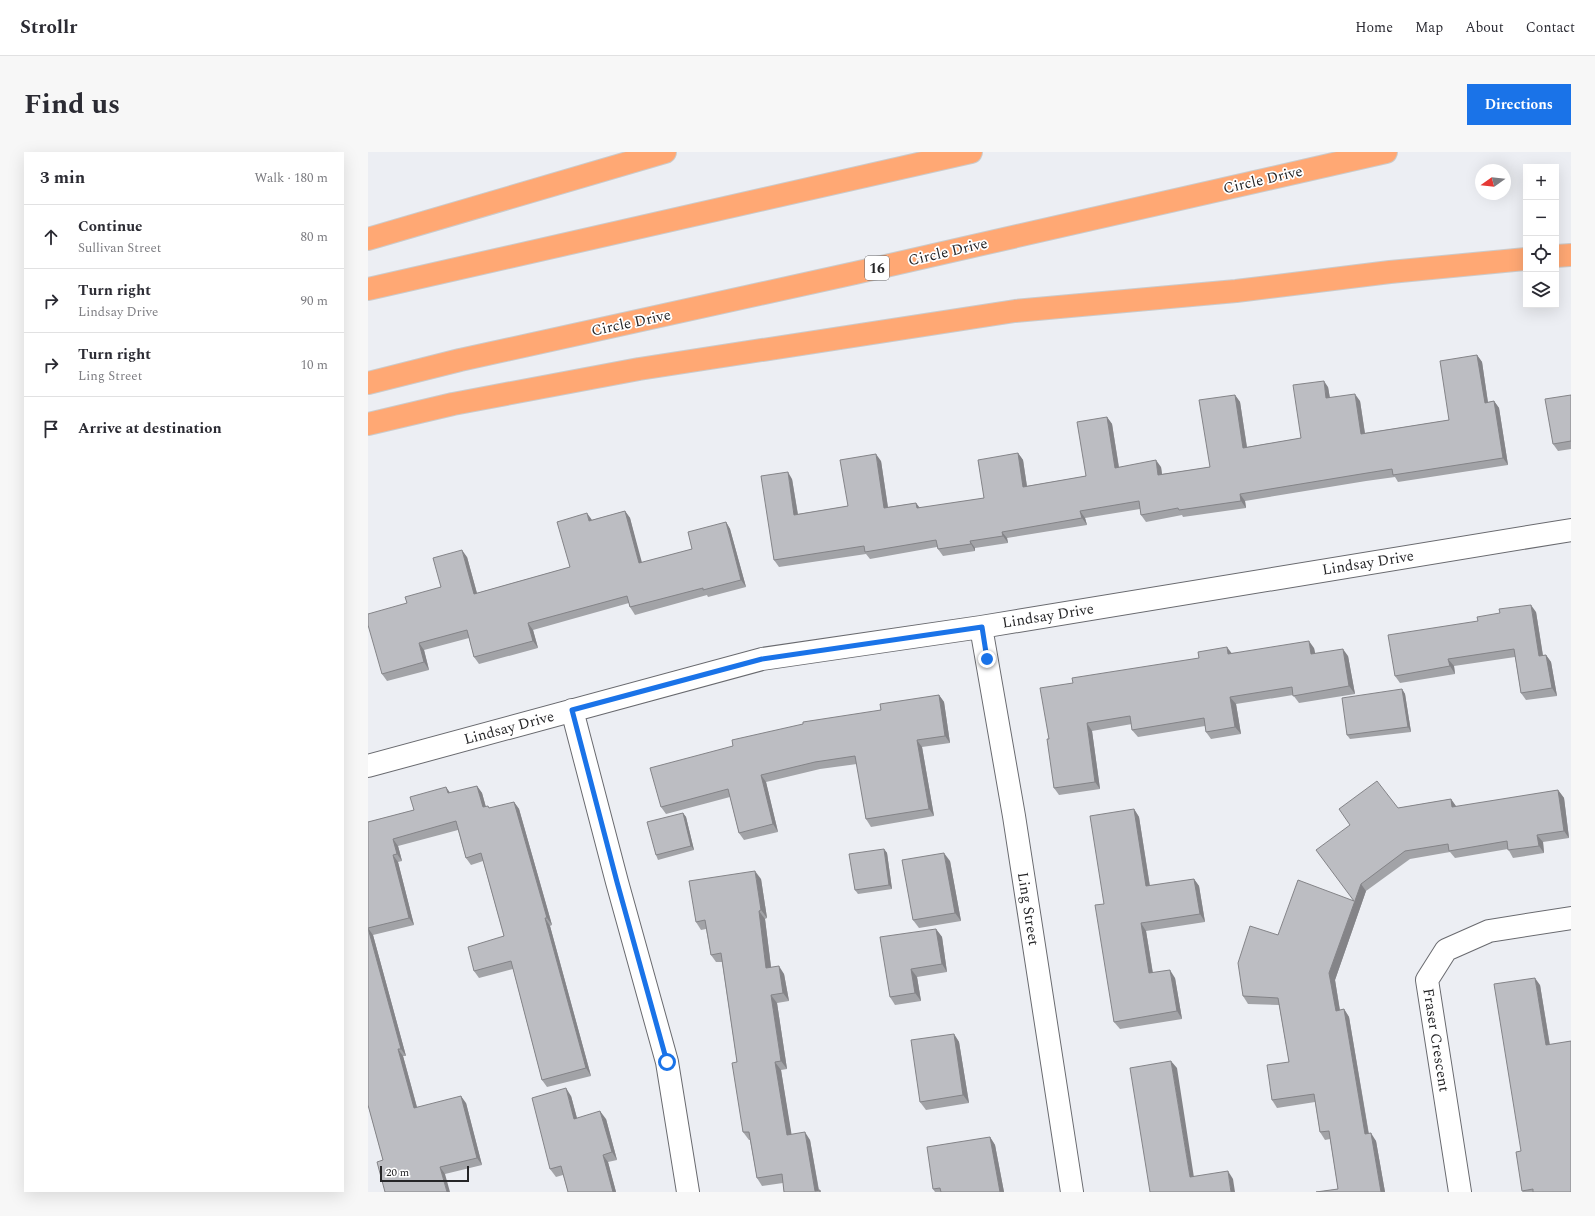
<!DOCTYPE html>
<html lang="en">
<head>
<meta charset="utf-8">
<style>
  :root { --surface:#fff; --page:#f7f7f7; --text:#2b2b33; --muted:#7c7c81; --line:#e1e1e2; --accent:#1a73e8 }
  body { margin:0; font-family:Spectral,serif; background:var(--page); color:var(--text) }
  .controls { position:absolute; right:12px; top:12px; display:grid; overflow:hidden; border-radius:0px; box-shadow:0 4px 16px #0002 }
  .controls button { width:36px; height:36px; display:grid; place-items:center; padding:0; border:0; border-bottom:1px solid var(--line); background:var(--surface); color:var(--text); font:20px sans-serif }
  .compass { position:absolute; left:1107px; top:12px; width:36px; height:36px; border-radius:50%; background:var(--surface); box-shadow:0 4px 16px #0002; rotate:255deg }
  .scale { position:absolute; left:12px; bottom:10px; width:89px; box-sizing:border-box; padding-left:4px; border:2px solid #252527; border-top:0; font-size:11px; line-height:14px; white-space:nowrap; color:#252527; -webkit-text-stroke:3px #fff; paint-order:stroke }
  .stop { position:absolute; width:12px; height:12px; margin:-9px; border:3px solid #1a73e8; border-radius:50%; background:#fff }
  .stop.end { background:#1a73e8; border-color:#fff; box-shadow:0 1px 4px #0008 }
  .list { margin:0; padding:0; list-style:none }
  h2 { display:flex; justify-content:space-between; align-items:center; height:52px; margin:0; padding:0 16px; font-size:17px }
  h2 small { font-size:13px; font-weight:400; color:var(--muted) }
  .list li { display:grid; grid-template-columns:26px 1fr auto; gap:12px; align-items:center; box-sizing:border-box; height:64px; padding:0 16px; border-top:1px solid var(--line) }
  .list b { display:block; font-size:15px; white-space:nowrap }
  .list p { margin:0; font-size:13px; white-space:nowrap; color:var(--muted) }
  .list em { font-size:13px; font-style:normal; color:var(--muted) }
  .icon { flex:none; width:22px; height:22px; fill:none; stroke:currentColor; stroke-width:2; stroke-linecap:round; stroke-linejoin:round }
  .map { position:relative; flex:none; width:1203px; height:1040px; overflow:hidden; border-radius:0px }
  header { display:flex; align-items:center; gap:24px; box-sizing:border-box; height:56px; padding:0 20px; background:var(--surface); border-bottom:1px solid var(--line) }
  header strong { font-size:19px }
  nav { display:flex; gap:22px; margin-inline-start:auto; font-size:14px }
  .intro { display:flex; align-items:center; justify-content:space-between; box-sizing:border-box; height:96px; padding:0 24px }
  h1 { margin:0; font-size:28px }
  .button { padding:10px 18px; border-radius:0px; background:var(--accent); color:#fff; font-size:14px; font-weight:700 }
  main { display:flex; gap:24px; padding:0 24px }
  aside { flex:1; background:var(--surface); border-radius:0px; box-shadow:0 4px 16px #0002 }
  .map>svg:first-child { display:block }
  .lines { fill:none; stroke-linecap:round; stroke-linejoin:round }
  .street-casing { stroke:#696a6f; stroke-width:24 }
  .highway-casing { stroke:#cbcbcb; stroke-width:24 }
  .street { stroke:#fff; stroke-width:22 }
  .highway { stroke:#ffa874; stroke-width:22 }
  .wall { fill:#a2a3a7 }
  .shaded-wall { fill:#848488 }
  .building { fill:#bcbdc2; stroke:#848488 }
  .route { stroke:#1a73e8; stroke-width:5 }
  .labels { text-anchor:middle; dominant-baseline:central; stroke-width:3.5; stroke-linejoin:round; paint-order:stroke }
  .shield { fill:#fff; stroke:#666668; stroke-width:1 }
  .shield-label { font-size:14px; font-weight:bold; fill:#252527 }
  .street-label { font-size:15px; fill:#252527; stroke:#fff }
</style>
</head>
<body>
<header>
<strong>Strollr</strong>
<nav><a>Home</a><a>Map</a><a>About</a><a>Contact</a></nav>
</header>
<div class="intro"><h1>Find us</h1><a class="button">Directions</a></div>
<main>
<aside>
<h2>3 min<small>Walk · 180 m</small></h2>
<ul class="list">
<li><svg class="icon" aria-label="ahead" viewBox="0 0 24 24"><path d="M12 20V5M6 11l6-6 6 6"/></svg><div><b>Continue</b><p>Sullivan Street</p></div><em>80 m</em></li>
<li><svg class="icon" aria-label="right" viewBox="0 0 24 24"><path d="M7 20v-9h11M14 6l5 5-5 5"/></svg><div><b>Turn right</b><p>Lindsay Drive</p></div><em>90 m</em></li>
<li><svg class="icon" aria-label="right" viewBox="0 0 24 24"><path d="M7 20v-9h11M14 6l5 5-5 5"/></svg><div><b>Turn right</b><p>Ling Street</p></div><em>10 m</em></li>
<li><svg class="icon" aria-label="arrive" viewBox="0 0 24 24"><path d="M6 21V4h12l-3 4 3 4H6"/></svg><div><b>Arrive at destination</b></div></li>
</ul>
</aside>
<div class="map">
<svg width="1203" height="1040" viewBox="0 0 1203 1040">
  <rect width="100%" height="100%" fill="#eceef3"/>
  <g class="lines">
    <defs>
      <path id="street" d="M613,475L646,664L704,1040
        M204,558L249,730L299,910L320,1040
        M0,614L394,507L613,475L1203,378
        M1092,1040L1059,828L1078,798L1121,779L1203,766"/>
      <path id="highway" d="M0,87L297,0
        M1188,104L1203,103
        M0,137L603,0
        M0,231L92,208L487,121L1018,0
        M0,272L85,252L271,217L647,159L868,139L1022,120L1158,107"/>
    </defs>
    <use href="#street" class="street-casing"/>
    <use href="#highway" class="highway-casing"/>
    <use href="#street" class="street"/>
    <use href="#highway" class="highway"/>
  </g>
  <path class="wall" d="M1109,203L1114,210L1120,250L1126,249L1131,256L1140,313L1030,330L1027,325L998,329L877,349L878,356L815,365L814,363L778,370L773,363L772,357L717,366L719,373L639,386L640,391L607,396V399L575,404L570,397L569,395L502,407L498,402L411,415L406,408L424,327L430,362L480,354L513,309L520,355L548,351L552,356L616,346L650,301L655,308L659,334L718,324L739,265L744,272L751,315H793L794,322L842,315L867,243L872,250L879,295L933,286L960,235L962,246L992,249L997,281L1081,268Z
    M1203,243V297L1190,299L1185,292Z
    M257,359L262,366L273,411L324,397L358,370L362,377L378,435L340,445L339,443L267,463L262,455L261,451L165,478L170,496L111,512L106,505L101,486L56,498L61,518L19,529L14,522L39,451L73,435L99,405L109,441L202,415L224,368Z
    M1168,460L1175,503H1178L1183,510L1189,544L1158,548L1153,541L1147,505L1086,514L1087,522L1032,531L1027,524Z
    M946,496L947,502L980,504L987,542L931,551L925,543L868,552L873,582L843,587L838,580L837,574L770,585L764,578V572L724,579L732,637L691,643L686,636L681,587L705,531L864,501Z
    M1034,537L1037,542L1043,580L982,587L979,583Z
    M571,543L576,550L582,591L554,595L566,664L503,675L498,667L489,612L452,617L398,630L410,680L376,688L371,681L362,645L298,662L293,655L513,558Z
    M109,634L114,641L118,655L122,656L146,650L151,657L184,773L182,774L223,924L179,935L174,928L145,817L111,826L106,819L136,784L115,709L103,713L98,706L90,678L30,694L34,709L30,710L46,773L5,783L38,904H35L49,955L98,951L114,1013L77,1022L15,1008L0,953V670L46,658L82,641Z
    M1190,638L1196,646L1201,686L1175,690L1176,701L1145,706L1140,697L1087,706L1082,700L1042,707L998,739L967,828L972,858L976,857L981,865L1001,982L1008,989L1017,1040H948L970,1037L962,987L957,988L952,980L947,950L909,956L904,948L921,910L911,853L880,852L875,844L910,783L986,749L982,673L1030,656L1083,647L1088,655Z
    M766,657L771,665L782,734L826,727L831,734L837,770L778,779L785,821L807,826L814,867L752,877L746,870L736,752Z
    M315,661L318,665L326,698L290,708L288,703Z
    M516,697L519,701L524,737L490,742L487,738Z
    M582,709L593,769L551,776L545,768Z
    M393,727L399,766L397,767L403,815L416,822L421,849L409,851L419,917L413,918L423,982L442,988L451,1038H452L453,1040H416L415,1031L394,1034L389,1026L382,988H381L375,980L369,910L354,810H348L343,803L338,777L333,778L328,770Z
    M568,777L574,785L579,820L549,825L553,849L527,853L522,845Z
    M1172,833L1182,893L1203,889V1040H1155L1154,1039L1153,999Z
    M586,882L591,890L601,951L558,958L552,950Z
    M203,944L209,966L238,967L249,1008L240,1010L248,1040H200L195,1023L188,1025L182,1017Z
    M622,985L627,993L636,1040H567L565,1037Z"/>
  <path class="shaded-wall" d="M1109,203L1114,210L1121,258L1117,251Z
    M956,229L960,235L963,253L958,246Z
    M987,242L992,249L998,289L993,282Z
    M867,243L872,250L880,303L875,296Z
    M1126,249L1131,256L1140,313L1135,306Z
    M739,265L744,272L752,323L747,316Z
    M650,301L655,308L660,342L655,335Z
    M508,302L513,309L521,363L516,356Z
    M788,308L793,315L795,330L790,323Z
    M420,320L424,327L431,370L426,363Z
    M872,342L877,349L878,356L873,349Z
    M548,351L553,358L549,356Z
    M257,359L262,366L276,418L271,411Z
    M712,359L717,366L719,373L714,366Z
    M219,361L224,368L221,369Z
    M358,370L362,377L378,435L373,428Z
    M634,380L639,386L640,391L635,384Z
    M602,389L607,396V399L603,392Z
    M94,398L99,405L111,449L106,442Z
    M1163,453L1168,460L1176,511L1171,504Z
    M160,471L165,478L170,496L165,489Z
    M941,489L946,496L949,510L943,502Z
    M51,491L56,498L61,518L56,510Z
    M859,495L865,503L860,502Z
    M975,497L980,504L987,542L981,534Z
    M1178,503L1183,510L1189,544L1184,536Z
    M1080,507L1086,514L1087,522L1082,514Z
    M1034,537L1037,542L1043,580L1040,575Z
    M571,543L576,550L582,591L577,584Z
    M862,545L868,552L873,582L867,575Z
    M719,571L724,579L732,637L727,630Z
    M549,588L554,595L566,664L561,657Z
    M393,623L398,630L410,680L405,672Z
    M109,634L114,641L120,663L115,655Z
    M78,635L83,642L80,641Z
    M1190,638L1196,646L1201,686L1196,679Z
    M1083,647L1088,654L1089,663L1084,655Z
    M146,650L151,657L184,773L179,766Z
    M766,657L771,665L783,742L778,734Z
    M315,661L318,665L326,698L323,694Z
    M1169,683L1175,690L1176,701L1171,694Z
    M25,687L30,694L34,709L29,702Z
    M516,697L519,701L524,737L521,733Z
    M576,701L582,709L593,769L587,761Z
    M25,703L30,710L46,773L41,766Z
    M387,719L393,727L399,766L393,758Z
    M826,727L831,734L837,770L832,762Z
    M993,732L998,739L967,828L973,866L968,859L961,821Z
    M391,759L397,767L404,823L398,816Z
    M177,766L182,774L223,924L218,916Z
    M773,771L778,779L786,829L781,821Z
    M0,776L5,783L38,904L33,897Z
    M568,777L574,785L579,820L574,812Z
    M411,814L416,822L421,849L415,841Z
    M543,817L549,825L553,849L547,841Z
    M802,818L807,826L814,867L809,859Z
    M1167,826L1172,833L1183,901L1178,893Z
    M403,843L409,851L419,917L413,909Z
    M976,857L981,865L1002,990L997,982Z
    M586,882L591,890L601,951L595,943Z
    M30,897L35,904L51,963L46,956Z
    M803,909L809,916L827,1032L822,1025Z
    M407,910L413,918L425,991L419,983Z
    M198,936L203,944L211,974L206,967Z
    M93,944L98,951L114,1013L109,1006Z
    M232,959L238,967L249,1008L244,1000Z
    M437,980L442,988L451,1040L447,1039Z
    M1003,981L1008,989L1017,1040H1013Z
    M622,985L627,993L636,1040H632Z
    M235,1003L240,1010L248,1040H245Z
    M72,1015L77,1022L82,1040H79Z
    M860,1019L865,1027L867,1040H863Z"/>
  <path class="building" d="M1109,203L1117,251L1126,249L1135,306L1025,323L1024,317L993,322L872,342L873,349L811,358L810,356L773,363L771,349L712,359L714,366L634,380L635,384L602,389L603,392L570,397L568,388L497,400L496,394L406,408L393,324L420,320L426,363L480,354L472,308L508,302L516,356L548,351L549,356L616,346L610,308L650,301L655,335L718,324L709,270L739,265L747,316L788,308L790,323L842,315L831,248L867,243L875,296L933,286L925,233L956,229L958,246L987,242L993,282L1081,268L1072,209Z
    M1203,243V289L1185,292L1177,247Z
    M257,359L271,411L324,397L320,380L358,370L373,428L335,438V436L262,455L259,444L160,471L165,489L106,505L99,478L51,491L56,510L14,522L0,473V462L39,451L37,445L73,435L65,406L94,398L106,442L202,415L189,370L219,361L221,369Z
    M1163,453L1171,504L1178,503L1184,536L1153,541L1146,497L1080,507L1082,514L1027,524L1020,483L1110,469L1109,465L1132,461L1131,457Z
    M941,489L943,502L975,497L981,534L925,544L924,535L862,545L867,575L838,580L836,566L764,578L762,564L719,571L727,630L686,636L679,587H681L672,536L705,531L704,526L831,506L830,500L859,495L860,502Z
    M1034,537L1040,575L979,583L974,546Z
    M571,543L577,584L549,588L561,657L498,667L487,604L447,610L393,623L405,672L371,681L360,637L293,655L282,616L365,594L364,588L435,572V570L513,558L512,552Z
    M1009,629L1030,656L1083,647L1084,655L1190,638L1196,679L1169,683L1171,694L1140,698L1139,689L1081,699L1080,692L1037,699L993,732L961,821L968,859L976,857L997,982L1003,981L1013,1040H948L970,1037L961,979L952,980L946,942L904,948L899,913L921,910L910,846L875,844L870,811L882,774L910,783L930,728L986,749L948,698L982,673L971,657Z
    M109,634L115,655L120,654L121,656L146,650L179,766H177L218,916L174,928L143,809L106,819L100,795L136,784L113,701L98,706L88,669L25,687L29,702L25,703L41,766L0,776V670L46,658L42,645L78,635L80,641Z
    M766,657L778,734L826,727L832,762L773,771L781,821L802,818L809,859L746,870L727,753L736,752L722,664Z
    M315,661L323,694L288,703L279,670Z
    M516,697L521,733L487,738L481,702Z
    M576,701L587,761L545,768L534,708Z
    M387,719L393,758L391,759L398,816L411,814L415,841L403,843L413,909L407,910L419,983L437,980L447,1039L452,1038V1040H416L414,1022L389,1026L381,980H375L364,911L369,910L353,801L343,803L337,768L328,770L321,729Z
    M0,776L33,897H30L46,956L93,944L109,1006L72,1015L79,1040H17L9,1010L15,1008L0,953Z
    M568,777L574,812L543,817L547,841L522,845L512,785Z
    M1167,826L1178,893L1203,889V1040H1165V1037L1154,1039L1148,1000L1153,999L1126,832Z
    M586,882L595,943L552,950L543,888Z
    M803,909L822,1025L860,1019L863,1040H782L762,916Z
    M198,936L206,967L232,959L244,1000L235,1003L245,1040H200L193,1014L182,1017L164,946Z
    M622,985L632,1040H573L572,1036L565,1037L559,995Z"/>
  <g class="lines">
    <path class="route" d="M299,910L249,730L204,558L394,507L614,475L619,507"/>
  </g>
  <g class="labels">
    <rect class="shield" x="497" y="104" width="24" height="24" rx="3"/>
    <g class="shield-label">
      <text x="509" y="116">16</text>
    </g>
    <g class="street-label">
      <text transform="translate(895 28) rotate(-13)">Circle Drive</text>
      <text transform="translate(580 100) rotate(-13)">Circle Drive</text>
      <text transform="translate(263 171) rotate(-12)">Circle Drive</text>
      <text transform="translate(1000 411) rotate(-9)">Lindsay Drive</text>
      <text transform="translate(680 464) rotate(-9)">Lindsay Drive</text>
      <text transform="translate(141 576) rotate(-15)">Lindsay Drive</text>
      <text transform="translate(660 757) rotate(81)">Ling Street</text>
      <text transform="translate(1068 888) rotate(81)">Fraser Crescent</text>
    </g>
  </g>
</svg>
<div class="controls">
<button>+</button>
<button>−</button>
<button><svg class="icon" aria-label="locate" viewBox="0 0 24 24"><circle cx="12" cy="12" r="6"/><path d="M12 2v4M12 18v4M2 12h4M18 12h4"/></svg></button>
<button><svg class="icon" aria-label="layers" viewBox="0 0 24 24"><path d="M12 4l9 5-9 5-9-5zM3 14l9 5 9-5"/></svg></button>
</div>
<svg class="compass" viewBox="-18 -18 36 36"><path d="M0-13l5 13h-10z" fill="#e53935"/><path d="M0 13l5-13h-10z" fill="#7c7c81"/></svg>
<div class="scale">20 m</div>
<div class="stop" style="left:299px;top:910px"></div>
<div class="stop end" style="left:619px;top:507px"></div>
</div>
</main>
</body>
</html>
